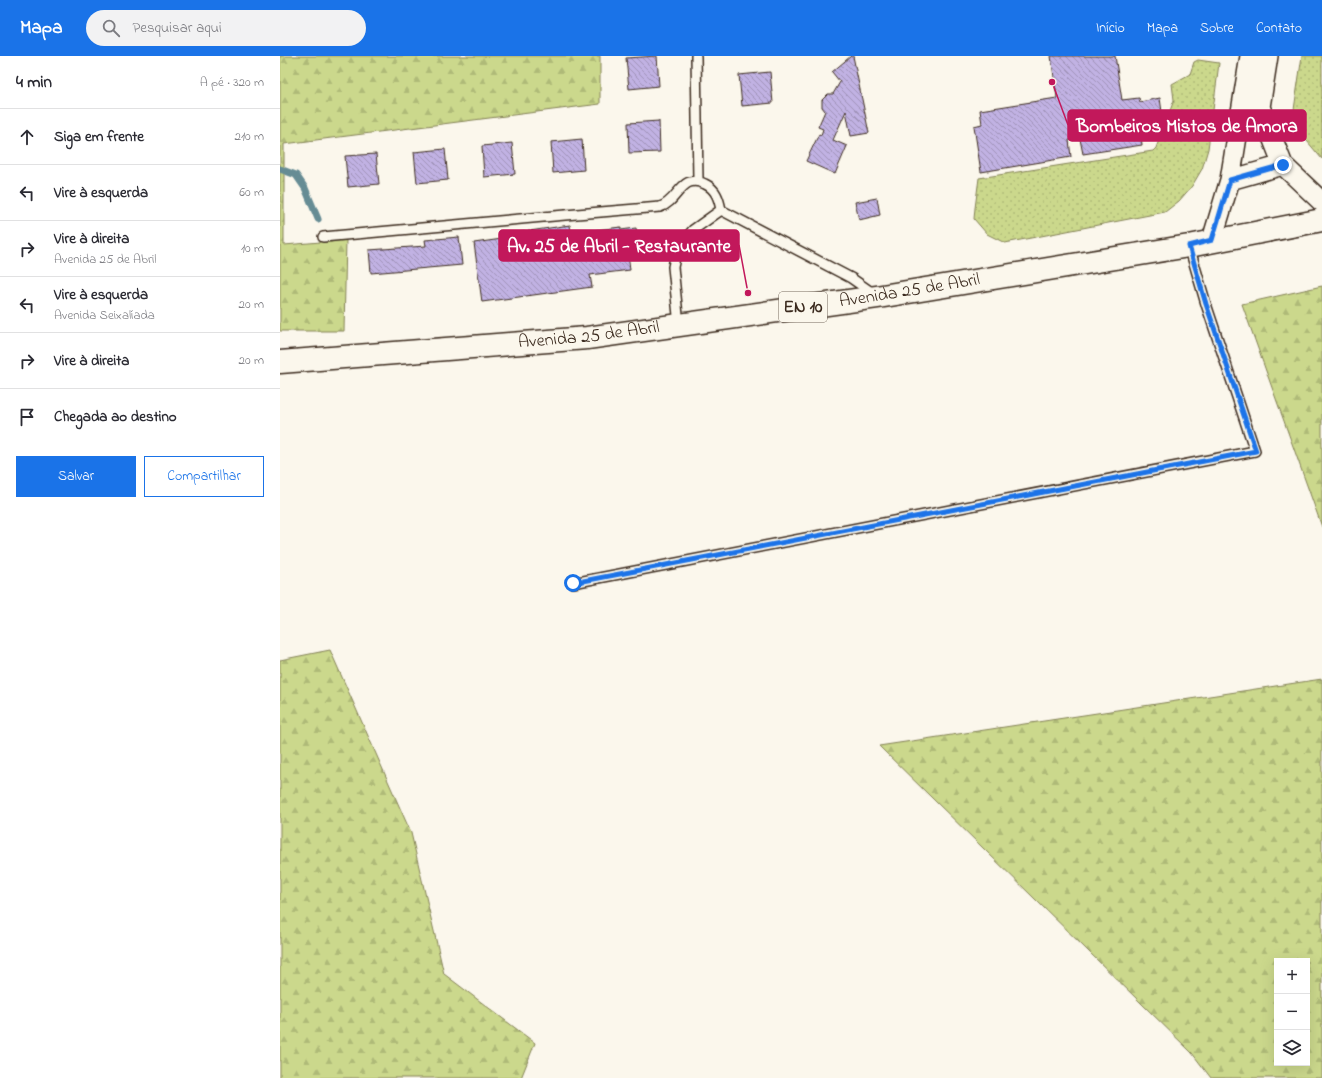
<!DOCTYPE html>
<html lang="pt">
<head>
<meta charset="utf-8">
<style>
  :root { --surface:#fff; --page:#f2f2f3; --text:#2b2b33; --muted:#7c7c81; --line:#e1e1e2; --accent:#1a73e8 }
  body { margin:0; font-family:"Indie Flower",sans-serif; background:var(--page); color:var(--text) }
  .controls { position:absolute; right:12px; bottom:12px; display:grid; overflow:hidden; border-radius:0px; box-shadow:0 4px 16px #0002 }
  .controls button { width:36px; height:36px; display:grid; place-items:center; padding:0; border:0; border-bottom:1px solid var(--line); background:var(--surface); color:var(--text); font:20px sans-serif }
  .stop { position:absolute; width:12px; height:12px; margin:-9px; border:3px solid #1a73e8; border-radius:50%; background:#fff }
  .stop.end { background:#1a73e8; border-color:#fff; box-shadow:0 1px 4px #0008 }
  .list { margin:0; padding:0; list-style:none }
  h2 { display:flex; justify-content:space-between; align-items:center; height:52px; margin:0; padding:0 16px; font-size:17px }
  h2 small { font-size:13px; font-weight:400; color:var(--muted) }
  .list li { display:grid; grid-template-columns:26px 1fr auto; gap:12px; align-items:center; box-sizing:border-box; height:56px; padding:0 16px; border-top:1px solid var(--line) }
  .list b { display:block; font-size:15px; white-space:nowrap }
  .list p { margin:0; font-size:13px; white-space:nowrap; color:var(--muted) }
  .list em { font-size:13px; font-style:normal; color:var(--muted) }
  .actions { display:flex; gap:8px; padding:12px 16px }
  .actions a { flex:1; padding:9px 0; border:1px solid var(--accent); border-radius:0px; text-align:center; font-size:14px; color:var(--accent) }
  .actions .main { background:var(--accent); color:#fff }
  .icon { flex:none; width:22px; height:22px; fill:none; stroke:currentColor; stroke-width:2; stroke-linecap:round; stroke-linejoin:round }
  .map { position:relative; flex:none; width:1042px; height:1022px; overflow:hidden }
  header { display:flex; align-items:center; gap:24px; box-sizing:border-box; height:56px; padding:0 20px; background:var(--accent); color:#fff }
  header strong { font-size:19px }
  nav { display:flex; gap:22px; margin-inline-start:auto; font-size:14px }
  .search { width:280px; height:36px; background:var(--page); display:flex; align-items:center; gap:10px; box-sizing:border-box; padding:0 14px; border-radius:22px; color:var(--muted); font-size:15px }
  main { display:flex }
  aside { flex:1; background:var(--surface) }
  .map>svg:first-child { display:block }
  .grass { fill:url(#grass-dots); stroke:#838155 }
  .forest { fill:url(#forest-firs); stroke:#838155; fill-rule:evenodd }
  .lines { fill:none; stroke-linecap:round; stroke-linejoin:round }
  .stream { stroke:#668c94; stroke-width:7 }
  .building { fill:url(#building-back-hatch); stroke:#3b2a1e }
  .lane-casing { stroke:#3b2a1e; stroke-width:12 }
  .street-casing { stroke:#3b2a1e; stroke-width:22 }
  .primary-casing { stroke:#3b2a1e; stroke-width:25 }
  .lane { stroke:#fbf7ec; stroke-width:9 }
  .street { stroke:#fbf7ec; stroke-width:19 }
  .primary { stroke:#fbf7ec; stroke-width:22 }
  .route { stroke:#1a73e8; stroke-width:5 }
  .labels { text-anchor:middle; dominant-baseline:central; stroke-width:3.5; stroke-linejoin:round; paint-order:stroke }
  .shield { fill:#fbf7ec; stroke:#75685c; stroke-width:1 }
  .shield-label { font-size:17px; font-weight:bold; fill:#3b2a1e }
  .street-label { font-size:18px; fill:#3b2a1e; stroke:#fbf7ec }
  .leader { fill:none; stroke:#c2185b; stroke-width:1.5 }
  .callout-dot { fill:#c2185b; stroke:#fbf7ec; stroke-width:1.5 }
  .callout { fill:#c2185b; stroke:#c2185b; stroke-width:1.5 }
  .callout-label { font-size:19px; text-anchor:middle; font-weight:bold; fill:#fff }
</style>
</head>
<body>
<header>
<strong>Mapa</strong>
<div class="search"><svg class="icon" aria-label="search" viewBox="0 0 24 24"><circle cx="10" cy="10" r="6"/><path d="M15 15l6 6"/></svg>Pesquisar aqui</div>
<nav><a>Início</a><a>Mapa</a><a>Sobre</a><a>Contato</a></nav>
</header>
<main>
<aside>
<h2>4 min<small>A pé · 320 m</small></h2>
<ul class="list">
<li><svg class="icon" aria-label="ahead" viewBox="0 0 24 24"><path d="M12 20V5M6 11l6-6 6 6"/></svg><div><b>Siga em frente</b></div><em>210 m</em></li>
<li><svg class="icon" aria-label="left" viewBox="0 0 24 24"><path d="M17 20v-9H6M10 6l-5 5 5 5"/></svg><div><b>Vire à esquerda</b></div><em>60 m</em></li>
<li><svg class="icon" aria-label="right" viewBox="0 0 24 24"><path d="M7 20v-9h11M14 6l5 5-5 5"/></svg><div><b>Vire à direita</b><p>Avenida 25 de Abril</p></div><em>10 m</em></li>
<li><svg class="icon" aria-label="left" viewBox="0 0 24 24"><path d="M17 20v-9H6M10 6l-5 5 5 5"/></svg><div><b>Vire à esquerda</b><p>Avenida Seixalíada</p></div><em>20 m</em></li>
<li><svg class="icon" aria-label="right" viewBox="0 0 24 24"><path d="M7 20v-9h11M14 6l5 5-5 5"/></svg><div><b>Vire à direita</b></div><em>20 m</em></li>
<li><svg class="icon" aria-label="arrive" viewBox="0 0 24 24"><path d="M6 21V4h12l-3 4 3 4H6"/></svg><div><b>Chegada ao destino</b></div></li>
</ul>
<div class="actions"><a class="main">Salvar</a><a>Compartilhar</a></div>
</aside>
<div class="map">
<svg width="1042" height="1022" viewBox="0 0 1042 1022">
  <defs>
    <pattern id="grass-dots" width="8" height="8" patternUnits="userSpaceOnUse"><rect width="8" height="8" fill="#cbd88c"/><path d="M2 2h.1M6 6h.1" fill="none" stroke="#afba78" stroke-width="1.8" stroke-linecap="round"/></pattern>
    <pattern id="forest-firs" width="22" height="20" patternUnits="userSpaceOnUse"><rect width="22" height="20" fill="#cbd88c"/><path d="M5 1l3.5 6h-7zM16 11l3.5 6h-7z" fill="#afba78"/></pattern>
    <pattern id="building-back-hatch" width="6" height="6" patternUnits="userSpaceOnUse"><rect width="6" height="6" fill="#c1b2e3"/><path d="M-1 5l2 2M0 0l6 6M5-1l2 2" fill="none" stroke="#9e91b7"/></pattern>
  </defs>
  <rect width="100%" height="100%" fill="#fbf7ec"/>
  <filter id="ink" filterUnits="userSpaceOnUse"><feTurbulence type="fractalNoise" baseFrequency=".025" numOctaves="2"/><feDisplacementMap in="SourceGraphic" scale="8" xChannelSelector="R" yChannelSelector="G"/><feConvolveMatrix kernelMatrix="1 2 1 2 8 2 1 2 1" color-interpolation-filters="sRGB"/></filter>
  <g filter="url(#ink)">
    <path class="grass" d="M1022,0H1042V103L1012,67Z
      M918,4L939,7L928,93L922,113L912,130L899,145L885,156L725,187L707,178L694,163L695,152L699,122L873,95L876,92L894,44L892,28L910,18L914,6Z"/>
    <path class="forest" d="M0,0H320V48L4,88V189L66,184L64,275H0Z
      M1042,230V471L962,248Z
      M50,594L131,777L164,918L255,987L241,1022H0V604Z
      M1042,623V1022H931L912,997L599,690ZM997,905H1027V1007H997Z"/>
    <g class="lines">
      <path class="stream" d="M0,113L16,119L25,132L38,163"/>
    </g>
    <path class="building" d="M377,0L379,30L349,33L346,2Z
      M571,0H573L589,77L571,80L566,55L553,84L567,90L555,118L526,105L539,78L541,79L543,73L538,71L545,55L542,51V44L548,38H553L560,26L552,16Z
      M771,0H835L842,44L859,42L860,46L880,42L882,56L859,61L862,89L803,98L800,83L789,84L791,101L701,116L694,70L702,68L700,54L777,42Z
      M490,16L493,47L462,50L459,19Z
      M379,65L380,96L349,97L348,67Z
      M302,83L304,114L273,117L271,86Z
      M232,87L235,118L204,121L202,90Z
      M165,93L168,124L137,127L134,96Z
      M96,98L99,128L68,131L65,100Z
      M597,142L600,159L579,164L575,146Z
      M290,169L291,177L308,174V178L317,177L316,174L341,171V174L356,172L360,196L348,197L350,214L310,219L312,231L202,246L194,187L236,181V177Z
      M179,181L182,209L91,217L89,194L146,190L145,184Z"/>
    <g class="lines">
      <defs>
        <path id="lane" d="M416,0L418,124
          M43,181L285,159L380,151C399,145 401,116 425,128C436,133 439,143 441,154L571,222L594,238
          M399,269L393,211L396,197L402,187L413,174L441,154
          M293,527L975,395L926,248L909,190"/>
        <path id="street" d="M988,0L980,51L1003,109L1042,146
          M950,124L1003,109
          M932,184L950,124L970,0"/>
        <g id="primary">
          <path id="s1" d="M0,306L307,282L597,241L909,190L1042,164"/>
        </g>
      </defs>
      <use href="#lane" class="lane-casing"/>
      <use href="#street" class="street-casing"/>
      <use href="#primary" class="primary-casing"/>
      <use href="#lane" class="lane"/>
      <use href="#street" class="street"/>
      <use href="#primary" class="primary"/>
    </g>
  </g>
  <g class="lines" filter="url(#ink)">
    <path class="route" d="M293,527L976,395L926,248L909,190L932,184L950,124L1003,109"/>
  </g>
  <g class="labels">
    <rect class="shield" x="499" y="236" width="48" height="30" rx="3"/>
    <g class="shield-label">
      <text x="523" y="251">EN 10</text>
    </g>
    <g class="street-label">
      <text stroke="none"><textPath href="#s1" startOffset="634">Avenida 25 de Abril</textPath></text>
      <text stroke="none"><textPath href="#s1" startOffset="310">Avenida 25 de Abril</textPath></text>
    </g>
  </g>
  <path class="leader" d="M772 26L788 69M468 237L459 189"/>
  <g class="callout-dot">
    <circle cx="772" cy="26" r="4"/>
    <circle cx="468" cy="237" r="4"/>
  </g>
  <g class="callout">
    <rect x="788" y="54" width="238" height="31" rx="4"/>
    <rect x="219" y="174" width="240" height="31" rx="4"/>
  </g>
  <g class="callout-label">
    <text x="907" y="76">Bombeiros Mistos de Amora</text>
    <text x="339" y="196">Av. 25 de Abril - Restaurante</text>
  </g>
</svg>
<div class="controls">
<button>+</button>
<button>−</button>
<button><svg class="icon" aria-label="layers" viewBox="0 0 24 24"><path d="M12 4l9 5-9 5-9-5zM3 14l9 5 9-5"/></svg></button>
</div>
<div class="stop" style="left:293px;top:527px"></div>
<div class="stop end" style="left:1003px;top:109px"></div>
</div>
</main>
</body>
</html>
